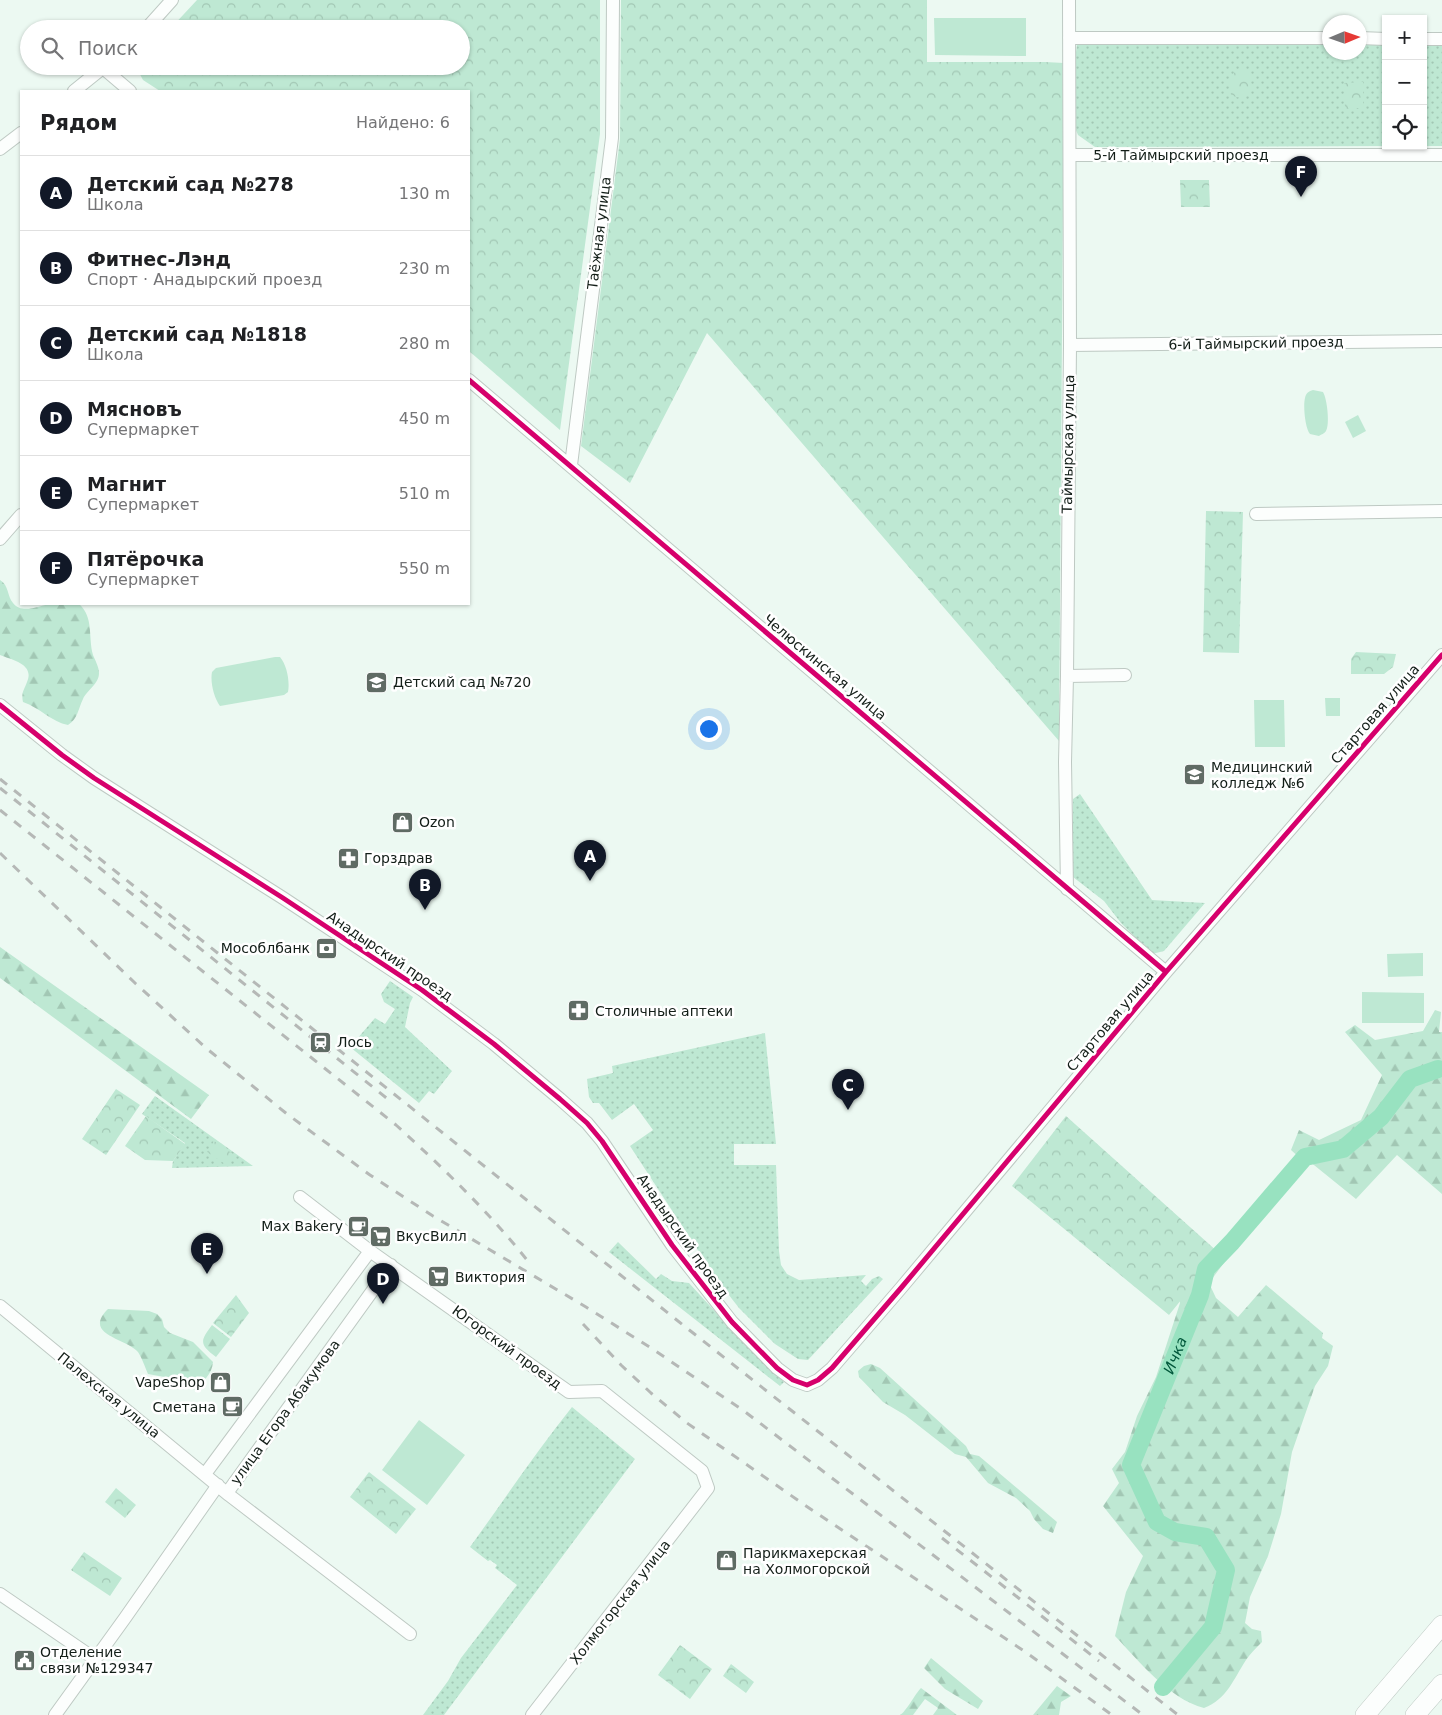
<!DOCTYPE html>
<html lang="ru">
<head>
<meta charset="utf-8">
<style>
  :root { --surface:#fff; --page:#f6f6f6; --text:#202124; --muted:#757577; --line:#e0e0e0; --accent:#111827 }
  body { margin:0; font-family:"DejaVu Sans",sans-serif; background:var(--page); color:var(--text) }
  .controls { position:absolute; right:15px; top:15px; display:grid; overflow:hidden; border-radius:0px; box-shadow:0 1px 4px #0004 }
  .controls button { width:45px; height:45px; display:grid; place-items:center; padding:0; border:0; border-bottom:1px solid var(--line); background:var(--surface); color:var(--text); font:25px sans-serif }
  .compass { position:absolute; left:1322px; top:15px; width:45px; height:45px; border-radius:50%; background:var(--surface); box-shadow:0 1px 4px #0004; rotate:88deg }
  .you { position:absolute; left:708px; top:728px; width:18px; height:18px; margin:-12px; border:4px solid #fff; border-radius:50%; background:#1a73e8; box-shadow:0 0 0 8px #1a73e833 }
  .badge { display:grid; place-items:center; width:32px; height:32px; border-radius:50%; background:var(--accent); color:#fff; font-size:16px; font-weight:700 }
  .pin { position:absolute; translate:-50% -41px; filter:drop-shadow(0 1px 2px #0008) }
  .pin::after { content:''; position:absolute; top:26px; width:18px; height:15px; background:inherit; clip-path:polygon(0 0,100% 0,50% 100%) }
  .list { margin:0; padding:0; list-style:none }
  h2 { display:flex; justify-content:space-between; align-items:center; height:65px; margin:0; padding:0 20px; font-size:21px }
  h2 small { font-size:16px; font-weight:400; color:var(--muted) }
  .list li { display:grid; grid-template-columns:32px 1fr auto; gap:15px; align-items:center; box-sizing:border-box; height:75px; padding:0 20px; border-top:1px solid var(--line) }
  .list b { display:block; font-size:19px; white-space:nowrap }
  .list p { margin:0; font-size:16px; white-space:nowrap; color:var(--muted) }
  .list em { font-size:16px; font-style:normal; color:var(--muted) }
  .icon { flex:none; width:28px; height:28px; fill:none; stroke:currentColor; stroke-width:2; stroke-linecap:round; stroke-linejoin:round }
  .map { position:relative; flex:none; width:1442px; height:1715px; overflow:hidden }
  .search { position:absolute; background:var(--surface); box-shadow:0 1px 4px #0004; left:20px; top:20px; width:450px; height:55px; display:flex; align-items:center; gap:12px; box-sizing:border-box; padding:0 18px; border-radius:28px; color:var(--muted); font-size:19px }
  .panel { position:absolute; background:var(--surface); box-shadow:0 1px 4px #0004; left:20px; top:90px; width:450px; height:515px; border-radius:0px }
  .map>svg:first-child { display:block }
  .grass { fill:url(#grass-dots) }
  .forest { fill:url(#forest-firs) }
  .park { fill:url(#park-crowns) }
  .pitch { fill:#bee8d3 }
  .lines { fill:none; stroke-linecap:round; stroke-linejoin:round }
  .river { stroke:#98e2c0; stroke-width:18 }
  .minor-casing { stroke:#bec9c3; stroke-width:14 }
  .highway-casing { stroke:#bec9c3; stroke-width:20 }
  .minor { stroke:#fcfefd; stroke-width:12 }
  .highway { stroke:#fcfefd; stroke-width:19 }
  .rail { stroke:#b5b8b6; stroke-width:3; stroke-dasharray:9 9; stroke-linecap:butt }
  .cycleway-casing { stroke:#fff; stroke-width:8 }
  .cycleway { stroke:#d6006c; stroke-width:5 }
  .labels { text-anchor:middle; dominant-baseline:central; stroke-width:5; stroke-linejoin:round; paint-order:stroke }
  .street-label { font-size:14px; fill:#131e18; stroke:#fff }
  .poi-label { font-size:14px; fill:#131e18; stroke:#fff; text-anchor:start }
  .water-label { font-size:15px; font-style:italic; fill:#02583b; stroke:#fff }
</style>
</head>
<body>
<div class="map">
<svg width="1442" height="1715" viewBox="0 0 1442 1715">
  <defs>
    <pattern id="grass-dots" width="8" height="8" patternUnits="userSpaceOnUse" patternTransform="scale(1.25)"><rect width="8" height="8" fill="#bee8d3"/><path d="M2 2h.1M6 6h.1" fill="none" stroke="#a2c7b4" stroke-width="1.8" stroke-linecap="round"/></pattern>
    <pattern id="forest-firs" width="22" height="20" patternUnits="userSpaceOnUse" patternTransform="scale(1.25)"><rect width="22" height="20" fill="#bee8d3"/><path d="M5 1l3.5 6h-7zM16 11l3.5 6h-7z" fill="#a2c7b4"/></pattern>
    <pattern id="park-crowns" width="20" height="18" patternUnits="userSpaceOnUse" patternTransform="scale(1.25)"><rect width="20" height="18" fill="#bee8d3"/><path d="M2 6a3 3 0 1 1 6 0M12 15a3 3 0 1 1 6 0" fill="none" stroke="#a2c7b4"/></pattern>
  </defs>
  <rect width="100%" height="100%" fill="#ecf9f2"/>
  <path class="grass" d="M1081,41H1329L1330,52H1360V41H1386V146L1095,147L1078,135L1075,128L1076,52L1077,45Z
    M1423,42H1442V146H1423Z
    M1080,794L1152,900L1205,903L1164,951L1152,954L1121,923L1104,901L1073,877V799Z
    M390,981L413,997L410,1003L405,1027L452,1071L434,1094L429,1091L419,1103L350,1047L375,1018L385,1024L395,1009L384,1002L381,994Z
    M765,1033L776,1144H734V1165H776L779,1251L781,1265L787,1274L799,1280L866,1275L861,1281L866,1286L872,1279L879,1276L883,1279L808,1360L798,1359L775,1344L739,1308L718,1281L630,1146L653,1130L634,1104L612,1120L599,1103H593L589,1097L587,1079L613,1073L612,1066Z
    M155,1096L253,1166L172,1168L173,1161L185,1143L142,1114Z
    M618,1242L656,1279L661,1274L672,1281L689,1283L743,1342L784,1382L780,1386L609,1252Z
    M572,1407L635,1459L444,1715H423L448,1681L461,1658L517,1585L495,1568L497,1565L490,1560L488,1561L470,1547C504,1500 536,1452 572,1407Z"/>
  <path class="forest" d="M0,580C9,585 7,596 13,603C22,615 40,605 51,604C60,603 69,604 79,604C94,617 88,637 93,655C95,660 99,667 99,673C99,684 87,690 83,699C78,709 78,719 68,725C52,722 40,708 23,702C21,693 24,690 27,682C35,664 12,660 0,655Z
    M0,947L209,1095L191,1119L0,978Z
    M1435,1010L1441,1012L1439,1032H1442V1194L1397,1155L1356,1199L1309,1161L1246,1233L1209,1283L1216,1298L1238,1317L1266,1285L1323,1333L1322,1338L1333,1346L1328,1366L1315,1386L1292,1452L1281,1514L1268,1556L1250,1597L1245,1623L1252,1629L1261,1631L1262,1642C1256,1648 1250,1654 1246,1660C1233,1680 1227,1699 1204,1708C1169,1699 1139,1661 1115,1636L1126,1592L1143,1556L1103,1506L1119,1483L1112,1469L1125,1452L1137,1416L1156,1377L1180,1303L1174,1267L1191,1250L1219,1253L1302,1160L1291,1150L1299,1130L1319,1140L1361,1120L1382,1075L1345,1032L1355,1025L1375,1040L1423,1031Z
    M108,1309L149,1311L157,1314L162,1319L164,1327L170,1333L193,1342L213,1362C212,1375 203,1380 196,1390L178,1385L170,1378L148,1374C145,1367 142,1358 138,1352C126,1338 82,1335 108,1309Z
    M212,1325L230,1339L216,1357C199,1344 200,1341 212,1325Z
    M871,1364L880,1368L966,1446L970,1454L979,1456L1057,1522L1053,1533L1043,1529L1034,1519L1030,1511L1016,1498L988,1483L966,1457L955,1454L905,1415L883,1402L859,1377L858,1371L864,1366Z
    M931,1658L983,1701L978,1709L945,1689L924,1668Z
    M1057,1686L1071,1696L1061,1702L1059,1715H1033Z
    M921,1688L957,1715H933L938,1708L925,1699L913,1715H900C906,1712 915,1694 921,1688Z"/>
  <path class="park" d="M197,0H600V134L560,430L469,351V91H160L143,80L136,67L461,66V29H170Z
    M621,0H927V62H1045L1064,63L1059,741L707,333L630,483L581,446L620,139Z
    M1238,70L1245,71L1251,77L1250,93L1243,98L1236,97L1231,95C1230,84 1228,76 1238,70Z
    M1363,82V108H1345L1344,83Z
    M1180,180H1209L1210,207H1181Z
    M1206,511L1243,512L1239,653L1203,652Z
    M1356,652L1396,654L1393,667L1384,674H1351V659Z
    M116,1089L140,1105L106,1155L82,1139Z
    M146,1116L185,1144L173,1161L145,1160L125,1146Z
    M1066,1116L1219,1253L1169,1315L1012,1186Z
    M214,1141L233,1154L225,1164L207,1152Z
    M236,1295L249,1313L231,1337L213,1323Z
    M369,1472L416,1509L396,1534L350,1497Z
    M116,1488L136,1505L125,1518L105,1502Z
    M84,1552L122,1578L110,1596L71,1570Z
    M680,1645L712,1669L690,1699L658,1675Z
    M731,1664L754,1682L746,1693L723,1676Z"/>
  <path class="pitch" d="M934,18H1026V56L935,55Z
    M1313,390L1323,392C1327,398 1330,424 1326,431C1324,434 1322,434 1319,436L1310,434C1305,428 1303,406 1305,398C1306,393 1309,391 1313,390Z
    M1358,415L1366,431L1353,438L1345,422Z
    M275,657H280C287,665 290,682 288,692L284,695L220,706C214,698 210,682 212,672L216,668Z
    M1325,698H1340V716H1326Z
    M1254,700H1284L1285,747H1255Z
    M1423,953V976L1388,977L1387,954Z
    M1362,992L1424,993V1023H1362Z
    M419,1420L465,1455L427,1505L382,1470Z"/>
  <g class="lines">
    <path class="river" id="s1" d="M1163,1687L1213,1627L1226,1570L1206,1537L1175,1532L1157,1522L1131,1465L1200,1295L1206,1269L1232,1242L1305,1157L1343,1149L1381,1117L1410,1079L1438,1069"/>
    <defs>
      <path id="minor" d="M146,29L172,0
        M1069,38H1330
        M1360,38L1386,39
        M1423,39H1442
        M103,68L130,91
        M74,91L105,66
        M0,149L21,133
        M1070,155H1442
        M1070,345L1442,341
        M469,380L1166,972
        M571,465L612,138L613,0
        M1256,514L1442,511
        M0,539L21,515
        M1067,676L1125,675
        M0,705L62,755L94,778L283,898L422,990L494,1044L560,1099L587,1123L602,1141L672,1245L732,1322L777,1368L793,1380L807,1385L818,1380L832,1368L901,1288L1166,972L1442,655
        M1067,889L1065,762L1067,676L1070,345L1069,0
        M300,1197L370,1251L569,1392L602,1391L702,1471L708,1488L532,1715
        M0,1306L229,1495L410,1634
        M205,1474L370,1251
        M227,1493L391,1265
        M0,1594L95,1659
        M55,1715L125,1618L218,1485"/>
      <path id="highway" d="M1365,1715L1442,1625
        M1415,1715L1442,1684"/>
    </defs>
    <use href="#minor" class="minor-casing"/>
    <use href="#highway" class="highway-casing"/>
    <use href="#minor" class="minor"/>
    <use href="#highway" class="highway"/>
    <path class="rail" d="M0,779L688,1329L1178,1715
      M0,788L389,1100
      M0,810L396,1125C442,1167 488,1211 527,1260
      M0,853L135,983L206,1048L287,1114L370,1175L433,1216L586,1307L651,1348L744,1411L1143,1715
      M583,1324L621,1365L651,1393L687,1423L809,1508L1027,1653L1112,1715
      M942,1538L1099,1661"/>
    <defs>
      <path id="cycleway" d="M469,380L1166,972
        M0,705L62,755L94,778L283,898L422,990L494,1044L560,1099L587,1123L602,1141L672,1245L732,1322L777,1368L793,1380L807,1385L818,1380L832,1368L901,1288L1166,972L1442,655"/>
    </defs>
    <use href="#cycleway" class="cycleway-casing"/>
    <use href="#cycleway" class="cycleway"/>
  </g>
  <defs>
    <symbol id="school-square" viewBox="-11 -11 22 22"><rect x="-9" y="-9" width="18" height="18" rx="4" fill="#5f6b64" stroke="#fff"/><path d="M0-5L7-2L0 1L-7-2ZM-4 1L0 2.5L4 1V4Q0 6-4 4Z" fill="#fff"/></symbol>
    <symbol id="university-square" viewBox="-11 -11 22 22"><rect x="-9" y="-9" width="18" height="18" rx="4" fill="#5f6b64" stroke="#fff"/><path d="M0-5L7-2L0 1L-7-2ZM-4 1L0 2.5L4 1V4Q0 6-4 4Z" fill="#fff"/></symbol>
    <symbol id="shop-square" viewBox="-11 -11 22 22"><rect x="-9" y="-9" width="18" height="18" rx="4" fill="#5f6b64" stroke="#fff"/><path d="M-5-2.5h2.3a2.7 3.5 0 0 1 5.4 0H5L5.5 6h-11ZM-1.5-2.5h3a1.5 2.3 0 0 0-3 0Z" fill="#fff"/></symbol>
    <symbol id="pharmacy-square" viewBox="-11 -11 22 22"><rect x="-9" y="-9" width="18" height="18" rx="4" fill="#5f6b64" stroke="#fff"/><path d="M-2-6h4v4h4v4h-4v4h-4v-4h-4v-4h4Z" fill="#fff"/></symbol>
    <symbol id="bank-square" viewBox="-11 -11 22 22"><rect x="-9" y="-9" width="18" height="18" rx="4" fill="#5f6b64" stroke="#fff"/><path d="M-6-4H6V4H-6ZM0-2.3a2.3 2.3 0 1 0 0 4.6a2.3 2.3 0 1 0 0-4.6Z" fill="#fff"/></symbol>
    <symbol id="station-square" viewBox="-11 -11 22 22"><rect x="-9" y="-9" width="18" height="18" rx="4" fill="#5f6b64" stroke="#fff"/><path d="M-3-6H3Q5-6 5-4V2Q5 4 3 4L4.5 6H3L1.5 4h-3L-3 6H-4.5L-3 4Q-5 4-5 2V-4Q-5-6-3-6ZM-3.5-4v3h7v-3ZM-3.5 1v1.5H-2V1ZM2 1v1.5H3.5V1Z" fill="#fff"/></symbol>
    <symbol id="cafe-square" viewBox="-11 -11 22 22"><rect x="-9" y="-9" width="18" height="18" rx="4" fill="#5f6b64" stroke="#fff"/><path d="M-5.5-4.5H6V0H3Q3 3.5 0 3.5H-2.5Q-5.5 3.5-5.5 0ZM3-3.2v2h1.7v-2ZM-6 4.5H4V6H-6Z" fill="#fff"/></symbol>
    <symbol id="supermarket-square" viewBox="-11 -11 22 22"><rect x="-9" y="-9" width="18" height="18" rx="4" fill="#5f6b64" stroke="#fff"/><path d="M-6-5.5h2.5l.6 2H6L4.5 2H-2.5L-4.4-4H-6ZM-1.5 3.2a1.3 1.3 0 1 0 .1 0ZM3 3.2a1.3 1.3 0 1 0 .1 0Z" fill="#fff"/></symbol>
    <symbol id="civic-square" viewBox="-11 -11 22 22"><rect x="-9" y="-9" width="18" height="18" rx="4" fill="#5f6b64" stroke="#fff"/><path d="M-.6-6.5H3V-4.5H.6V-3L4-1V1h2V6H-6V1h2V-1L-.6-3ZM-1.2 2.5V6h2.4V2.5Z" fill="#fff"/></symbol>
  </defs>
  <g fill-rule="evenodd">
    <use href="#school-square" x="364" y="670" width="25" height="25"/>
    <use href="#university-square" x="1182" y="762" width="25" height="25"/>
    <use href="#shop-square" x="390" y="810" width="25" height="25"/>
    <use href="#pharmacy-square" x="336" y="846" width="25" height="25"/>
    <use href="#bank-square" x="314" y="936" width="25" height="25"/>
    <use href="#pharmacy-square" x="566" y="998" width="25" height="25"/>
    <use href="#station-square" x="308" y="1030" width="25" height="25"/>
    <use href="#cafe-square" x="346" y="1214" width="25" height="25"/>
    <use href="#supermarket-square" x="368" y="1224" width="25" height="25"/>
    <use href="#supermarket-square" x="426" y="1264" width="25" height="25"/>
    <use href="#shop-square" x="208" y="1370" width="25" height="25"/>
    <use href="#cafe-square" x="220" y="1394" width="25" height="25"/>
    <use href="#shop-square" x="714" y="1548" width="25" height="25"/>
    <use href="#civic-square" x="12" y="1648" width="25" height="25"/>
  </g>
  <g class="labels">
    <g class="street-label">
      <text x="1181" y="155">5-й Таймырский проезд</text>
      <text transform="translate(599 233) rotate(-83)">Таёжная улица</text>
      <text transform="translate(1256 343) rotate(-1)">6-й Таймырский проезд</text>
      <text transform="translate(1068 444) rotate(-89)">Таймырская улица</text>
      <text transform="translate(825 667) rotate(40)">Челюскинская улица</text>
      <text transform="translate(1375 714) rotate(-49)">Стартовая улица</text>
      <text transform="translate(390 956) rotate(34)">Анадырский проезд</text>
      <text transform="translate(1110 1021) rotate(-50)">Стартовая улица</text>
      <text transform="translate(683 1236) rotate(55)">Анадырский проезд</text>
      <text transform="translate(507 1347) rotate(36)">Югорский проезд</text>
      <text transform="translate(109 1395) rotate(39)">Палехская улица</text>
      <text transform="translate(285 1412) rotate(-54)">улица Егора Абакумова</text>
      <text transform="translate(620 1602) rotate(-52)">Холмогорская улица</text>
    </g>
    <g class="poi-label">
      <text x="393" y="682">Детский сад №720</text>
      <text x="1211" y="767">Медицинский<tspan x="1211" dy="16">колледж №6</tspan></text>
      <text x="419" y="822">Ozon</text>
      <text x="364" y="858">Горздрав</text>
      <text x="310" y="948" text-anchor="end">Мособлбанк</text>
      <text x="595" y="1011">Столичные аптеки</text>
      <text x="337" y="1042">Лось</text>
      <text x="343" y="1226" text-anchor="end">Max Bakery</text>
      <text x="396" y="1236">ВкусВилл</text>
      <text x="455" y="1277">Виктория</text>
      <text x="205" y="1382" text-anchor="end">VapeShop</text>
      <text x="216" y="1407" text-anchor="end">Сметана</text>
      <text x="743" y="1553">Парикмахерская<tspan x="743" dy="16">на Холмогорской</tspan></text>
      <text x="40" y="1652">Отделение<tspan x="40" dy="16">связи №129347</tspan></text>
    </g>
    <g class="water-label">
      <text stroke="none"><textPath href="#s1" startOffset="408">Ичка</textPath></text>
    </g>
  </g>
</svg>
<div class="controls">
<button>+</button>
<button>−</button>
<button><svg class="icon" aria-label="locate" viewBox="0 0 24 24"><circle cx="12" cy="12" r="6"/><path d="M12 2v4M12 18v4M2 12h4M18 12h4"/></svg></button>
</div>
<svg class="compass" viewBox="-18 -18 36 36"><path d="M0-13l5 13h-10z" fill="#e53935"/><path d="M0 13l5-13h-10z" fill="#757577"/></svg>
<div class="you"></div>
<div class="pin badge" style="left:590px;top:881px">A</div>
<div class="pin badge" style="left:425px;top:910px">B</div>
<div class="pin badge" style="left:848px;top:1110px">C</div>
<div class="pin badge" style="left:383px;top:1304px">D</div>
<div class="pin badge" style="left:207px;top:1274px">E</div>
<div class="pin badge" style="left:1301px;top:197px">F</div>
<div class="search"><svg class="icon" aria-label="search" viewBox="0 0 24 24"><circle cx="10" cy="10" r="6"/><path d="M15 15l6 6"/></svg>Поиск</div>
<section class="panel">
<h2>Рядом<small>Найдено: 6</small></h2>
<ul class="list">
<li><span class="badge">A</span><div><b>Детский сад №278</b><p>Школа</p></div><em>130 m</em></li>
<li><span class="badge">B</span><div><b>Фитнес-Лэнд</b><p>Спорт · Анадырский проезд</p></div><em>230 m</em></li>
<li><span class="badge">C</span><div><b>Детский сад №1818</b><p>Школа</p></div><em>280 m</em></li>
<li><span class="badge">D</span><div><b>Мясновъ</b><p>Супермаркет</p></div><em>450 m</em></li>
<li><span class="badge">E</span><div><b>Магнит</b><p>Супермаркет</p></div><em>510 m</em></li>
<li><span class="badge">F</span><div><b>Пятёрочка</b><p>Супермаркет</p></div><em>550 m</em></li>
</ul>
</section>
</div>
</body>
</html>
